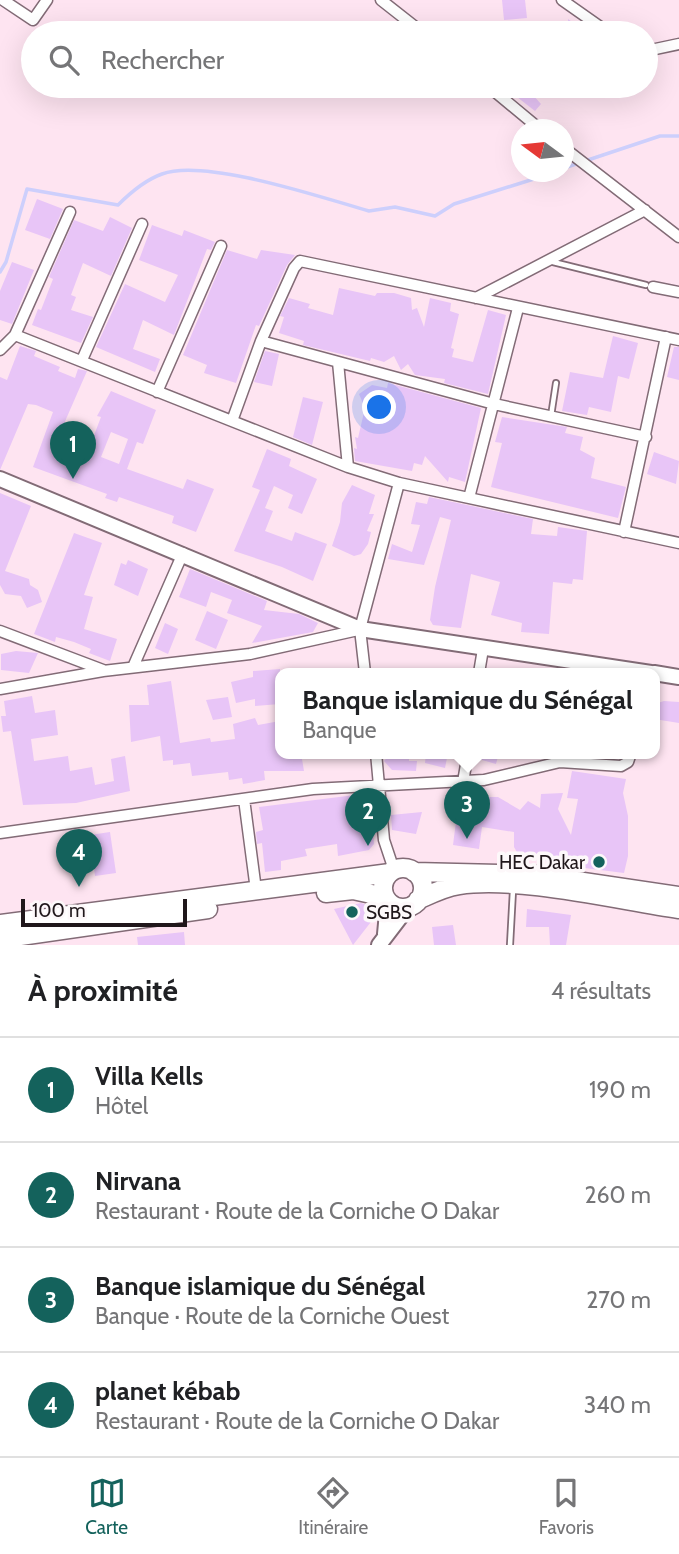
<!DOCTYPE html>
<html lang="fr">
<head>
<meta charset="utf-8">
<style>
  :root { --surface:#fff; --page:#f2f2f2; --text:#202124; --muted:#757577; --line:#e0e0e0; --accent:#14625c }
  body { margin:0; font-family:Cabin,sans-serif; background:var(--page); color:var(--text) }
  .compass { position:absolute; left:511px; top:119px; width:63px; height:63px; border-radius:50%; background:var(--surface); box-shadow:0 7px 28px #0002; rotate:285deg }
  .scale { position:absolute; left:21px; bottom:18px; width:166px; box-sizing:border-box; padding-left:7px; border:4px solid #20171b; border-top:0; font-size:19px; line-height:24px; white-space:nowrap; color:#20171b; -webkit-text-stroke:5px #fdf8fa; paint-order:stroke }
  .you { position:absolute; left:380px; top:408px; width:24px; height:24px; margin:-18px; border:5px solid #fff; border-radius:50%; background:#1a73e8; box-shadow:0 0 0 10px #1a73e833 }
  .badge { display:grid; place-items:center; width:46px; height:46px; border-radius:50%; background:var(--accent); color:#fff; font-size:23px; font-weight:700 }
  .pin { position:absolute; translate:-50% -58px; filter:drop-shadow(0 2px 4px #0008) }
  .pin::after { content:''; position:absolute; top:37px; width:24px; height:21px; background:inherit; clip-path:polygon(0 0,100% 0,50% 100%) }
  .popup { position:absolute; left:275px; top:668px; width:385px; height:91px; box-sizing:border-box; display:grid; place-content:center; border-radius:14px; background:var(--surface); filter:drop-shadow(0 2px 5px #0005); font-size:23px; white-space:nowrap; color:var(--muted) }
  .popup b { font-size:26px; color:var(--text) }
  .popup::after { content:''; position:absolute; left:50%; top:100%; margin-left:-14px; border:14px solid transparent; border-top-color:var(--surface) }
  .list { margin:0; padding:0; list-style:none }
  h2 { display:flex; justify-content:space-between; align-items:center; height:91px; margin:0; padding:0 28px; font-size:30px }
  h2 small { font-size:23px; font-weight:400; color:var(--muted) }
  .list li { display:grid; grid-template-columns:46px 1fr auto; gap:21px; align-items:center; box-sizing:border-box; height:105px; padding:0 28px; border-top:2px solid var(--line) }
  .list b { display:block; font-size:26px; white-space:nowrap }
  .list p { margin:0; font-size:23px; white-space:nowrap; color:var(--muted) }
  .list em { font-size:23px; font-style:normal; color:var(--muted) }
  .icon { flex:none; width:38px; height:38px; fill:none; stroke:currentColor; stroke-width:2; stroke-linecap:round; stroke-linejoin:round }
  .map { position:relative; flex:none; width:679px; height:945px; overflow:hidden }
  .search { position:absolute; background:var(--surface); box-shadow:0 7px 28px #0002; left:21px; right:21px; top:21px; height:77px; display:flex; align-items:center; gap:18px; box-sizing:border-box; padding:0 24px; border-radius:38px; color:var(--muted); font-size:26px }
  .sheet { height:511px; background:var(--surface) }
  nav { display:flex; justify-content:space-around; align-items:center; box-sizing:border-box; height:98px; border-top:2px solid var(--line); background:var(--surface); font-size:19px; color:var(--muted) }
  nav a { display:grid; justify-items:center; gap:4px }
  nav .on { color:var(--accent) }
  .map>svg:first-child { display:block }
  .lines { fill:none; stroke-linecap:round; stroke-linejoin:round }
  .stream { stroke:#cdcffc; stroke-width:3.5 }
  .building { fill:#e8c5f7; fill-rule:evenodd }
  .lane-casing { stroke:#826b76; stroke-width:8 }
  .street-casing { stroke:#826b76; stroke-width:13 }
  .secondary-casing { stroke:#826b76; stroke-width:18 }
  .highway-casing { stroke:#826b76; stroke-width:21 }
  .lane { stroke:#fff; stroke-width:4.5 }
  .street { stroke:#fff; stroke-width:10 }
  .secondary { stroke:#fff; stroke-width:14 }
  .highway { stroke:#fff; stroke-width:18 }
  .poi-dot { fill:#14625c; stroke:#fdf8fa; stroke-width:2.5 }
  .labels { text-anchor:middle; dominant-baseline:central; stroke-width:7; stroke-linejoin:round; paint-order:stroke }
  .poi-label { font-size:19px; fill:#20171b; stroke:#fdf8fa; text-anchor:end }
</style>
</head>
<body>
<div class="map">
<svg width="679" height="945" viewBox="0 0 679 945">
  <rect width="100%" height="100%" fill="#fee4f1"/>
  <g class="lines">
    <path class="stream" d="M564,168L660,136H679
      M0,272L6,262L27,189L118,205C131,192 145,180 162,174C205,158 323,198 369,211L395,207L435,216L454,204L556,172"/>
  </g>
  <path class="building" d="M502,0H525L527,18L504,20Z
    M568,19L587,33H569Z
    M503,86H525L541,104L535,111Z
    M37,199L63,209L50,239L25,230Z
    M110,217L132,228L111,276L83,263L71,295L76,297L71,310L93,317L81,343L32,325L38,309L41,310L53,279L49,277L74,220L103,231Z
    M152,225L182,236L184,230L215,242L211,250L207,249L174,335L143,320L133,349L160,359L155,372L96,347L125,284L165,302L178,275L139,260Z
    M227,250L257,259L261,250L295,255L287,265L259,326L256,325L236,383L204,373L207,365L183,355Z
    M12,262L34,270L12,324L0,320V291Z
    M339,288L375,296L377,293H394L411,298L412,310L417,308L424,327L430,298L451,303L450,311L459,314L451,348L454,349L452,357L473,362L488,310L506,315L488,394L444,383L445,379L415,375L408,364L401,370L394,356L384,362L371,358L370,361L303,345L304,341L279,333L284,317L280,316L289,298L310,304L308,308L333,315Z
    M613,336L638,343L629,379L618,376L611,412L589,407L587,415L562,411L570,372L603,378Z
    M20,346L36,351L34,356L60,367L58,371L75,378L78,369L87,371L63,426L93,438L101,417L97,416L111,391L156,410L143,444L137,442L127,469L183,489L187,479L214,489L196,532L172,523L174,516L119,497L117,502L105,498L107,494L33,467L53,412L36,405L28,404L0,470V377L7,380ZM111,432L128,439L119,464L101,457Z
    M674,347H679V380L667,377Z
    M265,351L279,354L272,386L254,382Z
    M388,383L481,408L465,482L449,477L448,482L425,456L422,465L414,463L412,471L355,461L354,448L357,449L355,437L358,438L365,408L359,394L372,385L387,388Z
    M303,397L323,402L312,445L293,437Z
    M502,417L567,427L565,433L583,437L580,450L595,458L591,478L626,487L618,518L491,487L502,443L495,442Z
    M267,449L291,459L289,466L317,479L302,514L288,508L293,495L274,486L265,508L273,511L265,531L292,541L295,532L327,544L313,581L282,567L234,551L260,490L252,487Z
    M654,452L679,461L676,484L647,474Z
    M352,485L375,495L369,514H374L367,531L371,532L368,544L361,554L354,556L332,546L340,522L342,503Z
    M0,493L31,506L5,571L29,579L30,585L38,590L42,602L27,608L21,596L5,594L0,585Z
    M429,497L533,519L531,534L557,536L558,527L587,531L583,580L573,579L572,584L553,582L549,634L521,632L522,623L491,615L500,582L471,574L461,628L433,625L430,620L435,587L451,520L440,517L424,565L388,559L392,544L412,552L420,525L411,524L416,502L427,504Z
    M74,533L102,543L84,595L93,597L84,629L117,639L110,661L89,653L91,649L74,642L56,637L55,642L34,634Z
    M128,560L148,569L138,596L114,585L121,563L126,565Z
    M190,569L267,601L264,610L299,614L318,623L313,632L252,643L262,626L227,613L232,600L211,592L206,607L179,597Z
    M207,611L228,620L216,649L195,640Z
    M165,623L178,629L168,654L155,648Z
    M16,651L38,653L29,673L1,670V654Z
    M280,669V704L255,706V699L236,703L231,682L253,677V671Z
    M171,681L180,743L210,738L211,742L235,739L233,724L255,718L258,725L280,721V753H301L304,771H264L265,780L243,784L242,778L229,780L228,772L192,776L190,763L173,765V760L163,761L160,736L131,742L129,705H149L147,685Z
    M32,696L35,713L55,710L58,735L31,739L34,761L68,756L70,771L92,767L95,785L114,781L111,759L125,756L130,791L76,803L23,805L11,731L3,732L1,716H6L4,701Z
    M228,697L232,717L213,720L206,700Z
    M664,701L679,702V723L654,719V704Z
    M391,753H409V761H417L416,771L392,770L384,761Z
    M426,753H448L445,768L425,763Z
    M475,753H499L496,764L475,758Z
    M572,771L626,779L623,793L628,816V856L624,873L561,865L518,854L514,847V832L482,827L479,849L453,845L460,790L473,788H485L478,797H498L520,810L528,801L540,808L541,794L563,793L558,809L571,835L578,799L567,798Z
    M371,793L374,844L369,850L338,856L337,844L305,849L307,856L281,861V870L265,872L262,843L257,844L256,832L263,830L259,807Z
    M422,812L416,834L392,830L391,815Z
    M110,832L116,873L95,876L90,835Z
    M361,903L367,905L365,911L374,918L353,945L334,909Z
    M527,909L571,915L566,945H550L549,927H526Z
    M453,925L456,945H434L432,927Z
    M184,932L185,945H138L137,937Z"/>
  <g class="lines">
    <defs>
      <path id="lane" d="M553,262L646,285
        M551,416L556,383
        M510,945L513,890"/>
      <path id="street" d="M3,0L33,20L47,0
        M381,0L423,33
        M562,0L609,33
        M646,51L679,44
        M488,86L541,130
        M564,148L679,237
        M653,287L679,292
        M476,298L645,210
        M15,335L348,467L399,483L679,543
        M261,341L494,404L646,437
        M0,350L15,335L70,212
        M82,360L142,224
        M338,362L348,467
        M157,392L221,246
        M232,421L261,341L294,268L300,261L679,340
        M469,498L518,308
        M624,532L666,337
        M0,631L103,670
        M133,667L183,553
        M365,673L360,629L399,483
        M479,673L483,649
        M0,689L103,671L250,654L358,630
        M376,753L384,840L394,870
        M463,782L468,753
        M244,799L256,890
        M0,833L313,789L484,780L560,762L621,766L628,762L631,753"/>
      <path id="secondary" d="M0,479L360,629L651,673
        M654,673L679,677
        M385,934L388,902
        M379,945L408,907"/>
      <path id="highway" d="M383 888a20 20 0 1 1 40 0a20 20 0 1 1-40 0Z
        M414,872L536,875L679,896
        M326,893L353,890L385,897
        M418,900C431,894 444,887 459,885C518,876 617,900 679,909
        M0,924L390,873
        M0,939L208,909"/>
    </defs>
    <use href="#lane" class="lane-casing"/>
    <use href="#street" class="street-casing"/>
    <use href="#secondary" class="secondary-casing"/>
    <use href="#highway" class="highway-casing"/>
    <use href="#lane" class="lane"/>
    <use href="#street" class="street"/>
    <use href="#secondary" class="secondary"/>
    <use href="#highway" class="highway"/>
  </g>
  <g class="poi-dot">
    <circle cx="599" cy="862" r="7"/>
    <circle cx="352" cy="912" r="7"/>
  </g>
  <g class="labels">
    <g class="poi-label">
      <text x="585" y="862">HEC Dakar</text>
      <text x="366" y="912" text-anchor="start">SGBS</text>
    </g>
  </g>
</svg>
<svg class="compass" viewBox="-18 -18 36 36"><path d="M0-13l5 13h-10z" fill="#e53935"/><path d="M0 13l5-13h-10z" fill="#757577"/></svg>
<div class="scale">100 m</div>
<div class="you"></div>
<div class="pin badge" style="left:73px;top:479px">1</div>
<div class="pin badge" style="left:368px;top:846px">2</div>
<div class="pin badge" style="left:467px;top:839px">3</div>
<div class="popup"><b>Banque islamique du Sénégal</b>Banque</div>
<div class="pin badge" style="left:79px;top:887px">4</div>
<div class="search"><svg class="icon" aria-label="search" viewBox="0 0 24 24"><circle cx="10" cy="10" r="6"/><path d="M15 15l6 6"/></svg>Rechercher</div>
</div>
<section class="sheet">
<h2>À proximité<small>4 résultats</small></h2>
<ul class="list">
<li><span class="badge">1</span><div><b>Villa Kells</b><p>Hôtel</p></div><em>190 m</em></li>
<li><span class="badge">2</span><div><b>Nirvana</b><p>Restaurant · Route de la Corniche O Dakar</p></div><em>260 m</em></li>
<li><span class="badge">3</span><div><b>Banque islamique du Sénégal</b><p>Banque · Route de la Corniche Ouest</p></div><em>270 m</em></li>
<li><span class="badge">4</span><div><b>planet kébab</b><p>Restaurant · Route de la Corniche O Dakar</p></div><em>340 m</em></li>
</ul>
</section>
<nav>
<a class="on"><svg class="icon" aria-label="map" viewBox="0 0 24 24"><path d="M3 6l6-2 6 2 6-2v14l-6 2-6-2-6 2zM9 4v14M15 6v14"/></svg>Carte</a>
<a><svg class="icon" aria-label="directions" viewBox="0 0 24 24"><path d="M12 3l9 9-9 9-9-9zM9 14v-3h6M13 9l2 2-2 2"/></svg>Itinéraire</a>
<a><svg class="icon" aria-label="saved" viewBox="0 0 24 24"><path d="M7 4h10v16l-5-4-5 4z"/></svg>Favoris</a>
</nav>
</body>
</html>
